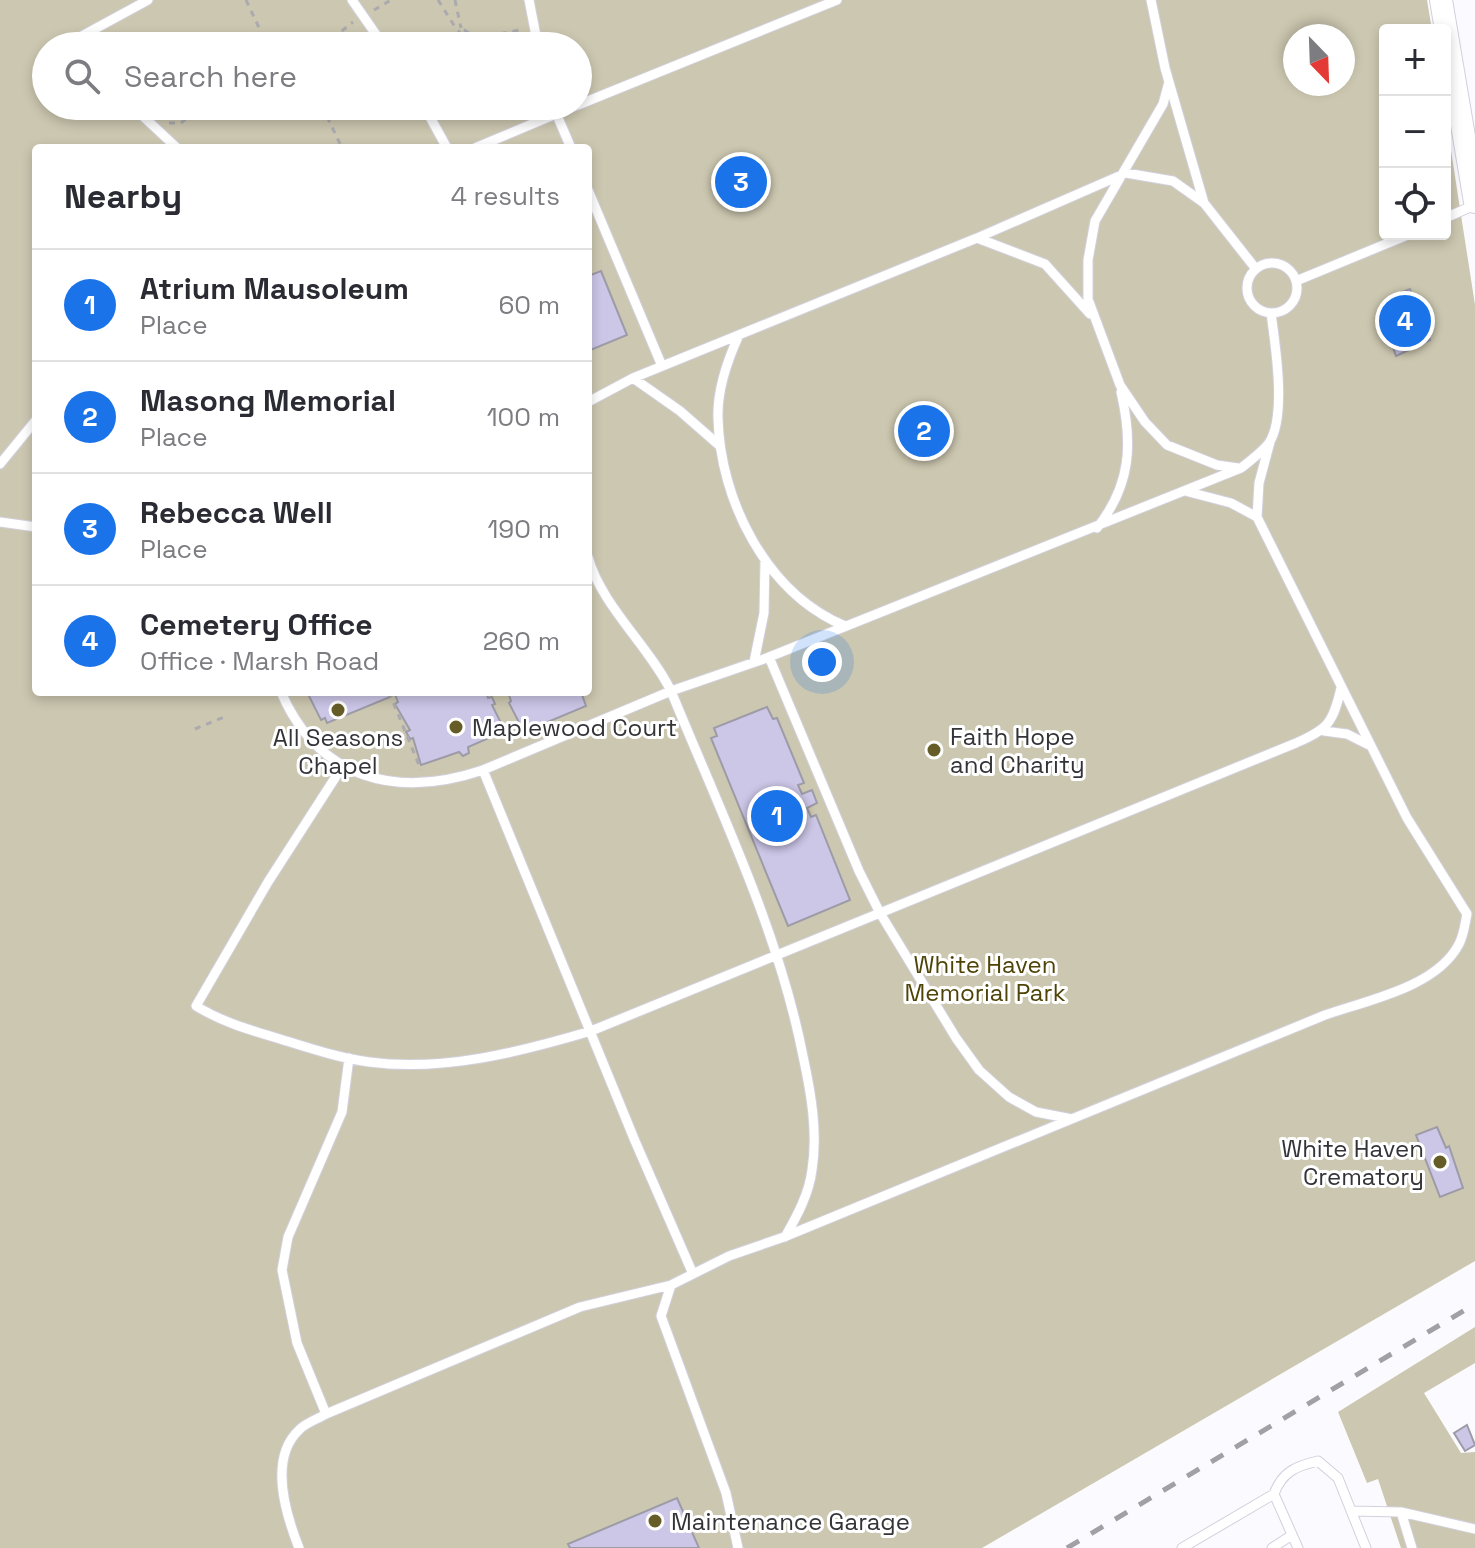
<!DOCTYPE html>
<html lang="en">
<head>
<meta charset="utf-8">
<style>
  :root { --surface:#fff; --page:#f2f2f3; --text:#2b2b33; --muted:#7c7c81; --line:#e1e1e2; --accent:#1a73e8 }
  body { margin:0; font-family:"Space Grotesk",sans-serif; background:var(--page); color:var(--text) }
  .controls { position:absolute; right:24px; top:24px; display:grid; overflow:hidden; border-radius:8px; box-shadow:0 4px 12px #0003 }
  .controls button { width:72px; height:72px; display:grid; place-items:center; padding:0; border:0; border-bottom:2px solid var(--line); background:var(--surface); color:var(--text); font:40px sans-serif }
  .compass { position:absolute; left:1283px; top:24px; width:72px; height:72px; border-radius:50%; background:var(--surface); box-shadow:0 4px 12px #0003; rotate:157deg }
  .you { position:absolute; left:822px; top:662px; width:28px; height:28px; margin:-20px; border:6px solid #fff; border-radius:50%; background:#1a73e8; box-shadow:0 0 0 12px #1a73e833 }
  .badge { display:grid; place-items:center; width:52px; height:52px; border-radius:50%; background:var(--accent); color:#fff; font-size:26px; font-weight:700 }
  .pin { position:absolute; translate:-50% -50%; border:4px solid #fff; box-shadow:0 2px 8px #0006 }
  .list { margin:0; padding:0; list-style:none }
  h2 { display:flex; justify-content:space-between; align-items:center; height:104px; margin:0; padding:0 32px; font-size:34px }
  h2 small { font-size:26px; font-weight:400; color:var(--muted) }
  .list li { display:grid; grid-template-columns:52px 1fr auto; gap:24px; align-items:center; box-sizing:border-box; height:112px; padding:0 32px; border-top:2px solid var(--line) }
  .list b { display:block; font-size:30px; white-space:nowrap }
  .list p { margin:0; font-size:26px; white-space:nowrap; color:var(--muted) }
  .list em { font-size:26px; font-style:normal; color:var(--muted) }
  .icon { flex:none; width:44px; height:44px; fill:none; stroke:currentColor; stroke-width:2; stroke-linecap:round; stroke-linejoin:round }
  .map { position:relative; flex:none; width:1475px; height:1548px; overflow:hidden }
  .search { position:absolute; background:var(--surface); box-shadow:0 4px 12px #0003; left:32px; top:32px; width:560px; height:88px; display:flex; align-items:center; gap:20px; box-sizing:border-box; padding:0 28px; border-radius:44px; color:var(--muted); font-size:30px }
  .panel { position:absolute; background:var(--surface); box-shadow:0 4px 12px #0003; left:32px; top:144px; width:560px; height:552px; border-radius:8px }
  .map>svg:first-child { display:block }
  .green { fill:#ccc7b0; fill-rule:evenodd }
  .building { fill:#ccc6e7; stroke:#9d9ba7; stroke-width:2 }
  .lines { fill:none; stroke-linecap:round; stroke-linejoin:round }
  .service-casing { stroke:#d2d0dd; stroke-width:11 }
  .tertiary-casing { stroke:#d2d0dd; stroke-width:24 }
  .path { stroke:#abaaaf; stroke-width:3; stroke-dasharray:6 6; stroke-linecap:butt }
  .service { stroke:#fff; stroke-width:9 }
  .tertiary { stroke:#fff; stroke-width:22 }
  .rail { stroke:#a1a0a5; stroke-width:5; stroke-dasharray:14 14; stroke-linecap:butt }
  .poi-dot { fill:#665c28; stroke:#fff; stroke-width:3 }
  .labels { text-anchor:middle; dominant-baseline:central; stroke-width:6; stroke-linejoin:round; paint-order:stroke }
  .poi-label { font-size:24px; fill:#343338; stroke:#fff; text-anchor:start }
  .park-label { font-size:24px; fill:#4f4407; stroke:#fff }
</style>
</head>
<body>
<div class="map">
<svg width="1475" height="1548" viewBox="0 0 1475 1548">
  <rect width="100%" height="100%" fill="#fbfaff"/>
  <path class="green" d="M0,0H1427L1432,30H1385V234H1445V112L1475,305V1261L982,1548H0ZM1295,36H1343V84H1295ZM46,46H578V106H46ZM36,148H588V692H36Z
    M1475,1327V1363L1424,1393L1461,1453L1475,1452V1548H1401L1378,1479L1367,1483L1338,1412Z"/>
  <path class="building" d="M601,271L627,335L588,351V276Z
    M1410,289L1417,308L1420,307L1430,340L1396,356L1383,319L1395,314L1389,297Z
    M307,692H387L390,697L327,723L325,718L321,720Z
    M394,692H486L488,698L492,697L495,704L492,705L505,731L468,747L469,753L463,756L459,752L421,765L413,738L410,739L406,732L410,730L395,704L398,702Z
    M508,692H581L586,706L524,732L509,703L511,701Z
    M767,707L773,719L777,718L804,783L798,785L802,794L812,790L817,803L807,808L811,817L816,815L850,900L788,926L711,738L717,736L714,728Z
    M1437,1127L1446,1148L1449,1146L1463,1188L1440,1197L1416,1135Z
    M1467,1425L1475,1445L1465,1451L1454,1433Z
    M677,1498L699,1548H570L568,1544Z"/>
  <g class="lines">
    <defs>
      <path id="service" d="M352,0L384,46
        M529,0L538,46
        M1151,0L1165,68L1204,203
        M71,46L69,43L148,0
        M1169,82L1163,104L1095,221L1088,260V299L1120,385L1145,422L1167,445L1217,465L1238,468
        M578,105L837,0
        M132,106L177,148
        M424,106L447,148
        M553,106L571,148
        M475,148L575,106
        M588,190L662,366
        M1445,218L1475,205
        M977,238L1045,264L1090,314
        M1247 288a25 25 0 1 1 50 0a25 25 0 1 1-50 0Z
        M1296,281L1410,234
        M739,335C728,359 717,390 718,418C720,500 766,593 845,626
        M633,378L680,411L720,446
        M588,402L633,378L977,238L1126,173L1173,181L1204,203L1256,269
        M0,464L36,420
        M1185,491L1231,503L1257,517
        M0,522L36,527
        M1097,528C1131,485 1133,444 1121,392
        M588,557C601,605 649,646 671,691L764,659L1241,468C1250,461 1262,452 1269,443C1287,416 1275,344 1271,313
        M769,657L859,871L880,913L956,1038L979,1070L1009,1097L1036,1112L1072,1119
        M754,662L764,613L765,560
        M281,692C319,780 397,799 483,770L635,1141L693,1274
        M1324,731L1347,734L1369,745
        M342,767L268,882L196,1006C222,1022 250,1030 280,1039C309,1048 339,1058 369,1062C443,1072 520,1052 591,1031L1296,743C1328,729 1333,723 1341,688
        M483,770L671,691C720,811 778,929 803,1056C811,1093 818,1132 812,1170C809,1194 797,1216 785,1237
        M349,1058L342,1112L288,1237L282,1270L297,1343L326,1414L580,1307L671,1285
        M1274,1494C1282,1472 1296,1466 1318,1461L1338,1478L1366,1548
        M1351,1511L1401,1512L1475,1529
        M1401,1512L1412,1548
        M299,1548C286,1515 268,1459 299,1430C305,1423 318,1419 326,1414
        M738,1548L726,1493L661,1316L671,1285L729,1256L784,1237L1325,1015C1368,1000 1437,987 1459,944C1464,935 1465,923 1467,914L1407,818L1257,517L1259,483L1270,442
        M1182,1548L1274,1494L1298,1548
        M1272,1548L1292,1535"/>
      <path id="tertiary" d="M1441,0L1475,202"/>
    </defs>
    <use href="#service" class="service-casing"/>
    <use href="#tertiary" class="tertiary-casing"/>
    <path class="path" d="M246,0L262,34L273,46
      M438,0L457,30
      M455,0L461,28
      M374,10L391,0
      M477,38L520,30
      M323,46L353,22
      M457,46L454,40L461,28L477,38
      M474,46L477,38
      M322,106L342,148
      M169,123H181L201,106
      M389,692L421,770
      M195,729L224,717"/>
    <use href="#service" class="service"/>
    <use href="#tertiary" class="tertiary"/>
    <path class="rail" d="M1067,1548L1475,1304"/>
  </g>
  <g class="poi-dot">
    <circle cx="338" cy="710" r="8"/>
    <circle cx="456" cy="727" r="8"/>
    <circle cx="934" cy="750" r="8"/>
    <circle cx="1440" cy="1162" r="8"/>
    <circle cx="655" cy="1521" r="8"/>
  </g>
  <g class="labels">
    <g class="poi-label">
      <text x="472" y="727">Maplewood Court</text>
      <text x="950" y="736">Faith Hope<tspan x="950" dy="28">and Charity</tspan></text>
      <text x="338" y="737" text-anchor="middle">All Seasons<tspan x="338" dy="28">Chapel</tspan></text>
      <text x="1424" y="1148" text-anchor="end">White Haven<tspan x="1424" dy="28">Crematory</tspan></text>
      <text x="671" y="1521">Maintenance Garage</text>
    </g>
    <g class="park-label">
      <text x="985" y="964">White Haven<tspan x="985" dy="28">Memorial Park</tspan></text>
    </g>
  </g>
</svg>
<div class="controls">
<button>+</button>
<button>−</button>
<button><svg class="icon" aria-label="locate" viewBox="0 0 24 24"><circle cx="12" cy="12" r="6"/><path d="M12 2v4M12 18v4M2 12h4M18 12h4"/></svg></button>
</div>
<svg class="compass" viewBox="-18 -18 36 36"><path d="M0-13l5 13h-10z" fill="#e53935"/><path d="M0 13l5-13h-10z" fill="#7c7c81"/></svg>
<div class="you"></div>
<div class="pin badge" style="left:777px;top:816px">1</div>
<div class="pin badge" style="left:924px;top:431px">2</div>
<div class="pin badge" style="left:741px;top:182px">3</div>
<div class="pin badge" style="left:1405px;top:321px">4</div>
<div class="search"><svg class="icon" aria-label="search" viewBox="0 0 24 24"><circle cx="10" cy="10" r="6"/><path d="M15 15l6 6"/></svg>Search here</div>
<section class="panel">
<h2>Nearby<small>4 results</small></h2>
<ul class="list">
<li><span class="badge">1</span><div><b>Atrium Mausoleum</b><p>Place</p></div><em>60 m</em></li>
<li><span class="badge">2</span><div><b>Masong Memorial</b><p>Place</p></div><em>100 m</em></li>
<li><span class="badge">3</span><div><b>Rebecca Well</b><p>Place</p></div><em>190 m</em></li>
<li><span class="badge">4</span><div><b>Cemetery Office</b><p>Office · Marsh Road</p></div><em>260 m</em></li>
</ul>
</section>
</div>
</body>
</html>
